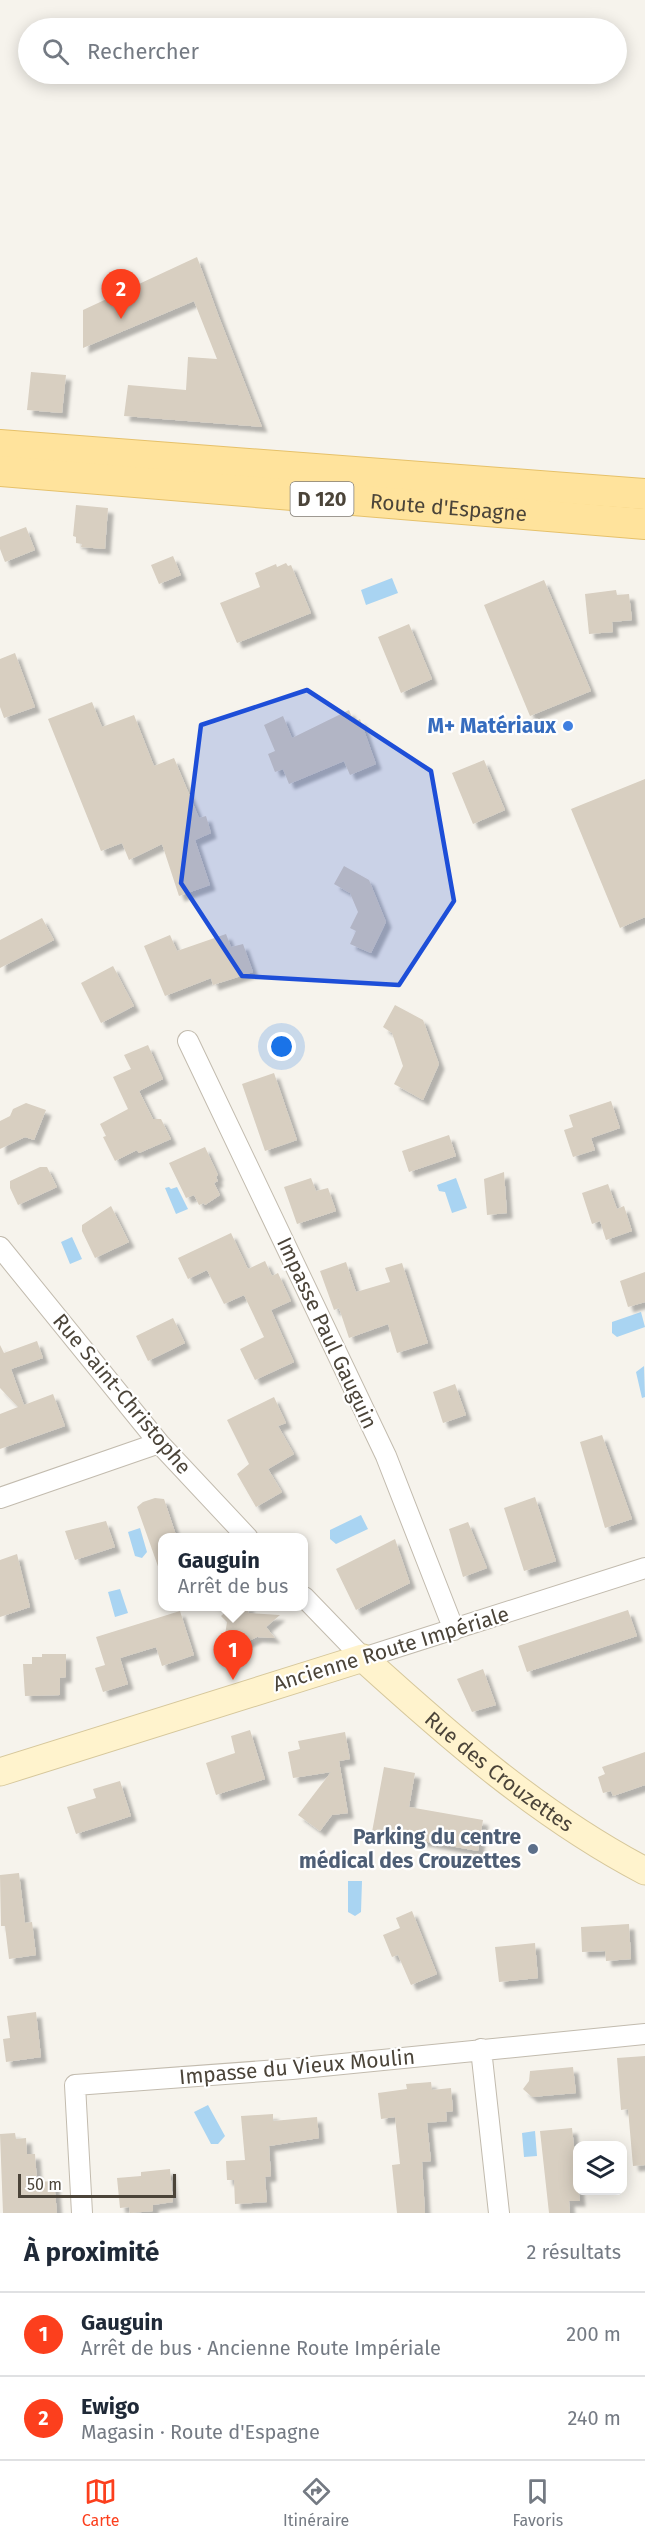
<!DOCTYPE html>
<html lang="fr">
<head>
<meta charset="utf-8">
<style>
  :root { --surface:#fff; --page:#f2f2f3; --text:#1f2937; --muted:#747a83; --line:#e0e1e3; --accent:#fc3f1d }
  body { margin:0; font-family:"Fira Sans",sans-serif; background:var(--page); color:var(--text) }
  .controls { position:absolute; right:18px; bottom:18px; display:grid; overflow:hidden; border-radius:12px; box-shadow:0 3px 15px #0003 }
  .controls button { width:54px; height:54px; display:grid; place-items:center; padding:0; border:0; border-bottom:2px solid var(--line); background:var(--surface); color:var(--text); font:30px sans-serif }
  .scale { position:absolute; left:18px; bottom:15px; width:158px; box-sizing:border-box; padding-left:6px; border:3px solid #4b4439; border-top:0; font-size:16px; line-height:21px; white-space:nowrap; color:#4b4439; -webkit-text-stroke:4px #fff; paint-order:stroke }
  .you { position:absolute; left:282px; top:1047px; width:21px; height:21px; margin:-15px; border:4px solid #fff; border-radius:50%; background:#1a73e8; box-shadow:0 0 0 9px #1a73e833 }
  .badge { display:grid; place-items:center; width:39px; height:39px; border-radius:50%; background:var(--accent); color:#fff; font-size:20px; font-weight:700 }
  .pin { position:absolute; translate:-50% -50px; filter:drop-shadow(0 2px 3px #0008) }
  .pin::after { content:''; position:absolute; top:32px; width:21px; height:18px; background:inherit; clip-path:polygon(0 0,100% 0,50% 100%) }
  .popup { position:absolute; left:158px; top:1533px; width:150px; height:78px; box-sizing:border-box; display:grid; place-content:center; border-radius:12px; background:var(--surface); filter:drop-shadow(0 2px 4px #0005); font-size:20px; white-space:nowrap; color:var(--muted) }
  .popup b { font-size:22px; color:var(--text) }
  .popup::after { content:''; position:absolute; left:50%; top:100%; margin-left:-12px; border:12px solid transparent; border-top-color:var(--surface) }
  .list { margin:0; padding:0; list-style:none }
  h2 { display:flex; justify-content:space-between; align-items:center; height:78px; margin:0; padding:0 24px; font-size:26px }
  h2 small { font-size:20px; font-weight:400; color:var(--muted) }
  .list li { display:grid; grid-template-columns:39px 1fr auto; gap:18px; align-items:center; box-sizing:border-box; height:84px; padding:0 24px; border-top:2px solid var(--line) }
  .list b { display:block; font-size:22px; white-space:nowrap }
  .list p { margin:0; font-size:20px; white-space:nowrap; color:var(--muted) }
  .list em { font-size:20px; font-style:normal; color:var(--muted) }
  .icon { flex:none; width:33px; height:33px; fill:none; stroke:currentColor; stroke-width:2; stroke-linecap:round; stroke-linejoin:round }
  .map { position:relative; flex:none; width:645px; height:2213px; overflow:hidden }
  .search { position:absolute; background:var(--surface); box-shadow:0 3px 15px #0003; left:18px; right:18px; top:18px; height:66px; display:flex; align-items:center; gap:15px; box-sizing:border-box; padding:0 21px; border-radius:33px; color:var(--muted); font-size:22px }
  .sheet { height:246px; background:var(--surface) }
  nav { display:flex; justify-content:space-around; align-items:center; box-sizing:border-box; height:84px; border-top:2px solid var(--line); background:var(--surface); font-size:16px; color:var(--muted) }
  nav a { display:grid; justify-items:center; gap:3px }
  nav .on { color:var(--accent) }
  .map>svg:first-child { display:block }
  .water { fill:#a9d4f2 }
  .building { fill:#d8cfc1; filter:url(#shadow) }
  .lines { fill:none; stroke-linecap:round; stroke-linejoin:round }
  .street-casing { stroke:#c2bbae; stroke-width:22 }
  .secondary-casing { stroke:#d6c79b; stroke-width:29 }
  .primary-casing { stroke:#e6c16a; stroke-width:32 }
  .street { stroke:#fff; stroke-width:20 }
  .secondary { stroke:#fff3cd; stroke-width:27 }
  .primary { stroke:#ffe39c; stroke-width:30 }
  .marked { fill:#1d4ed8; fill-opacity:0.2; stroke:#1d4ed8; stroke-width:4.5; stroke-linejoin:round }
  .shop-dot { fill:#3f7fe0; stroke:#fff; stroke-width:2 }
  .service-dot { fill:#5c6f8a; stroke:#fff; stroke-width:2 }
  .labels { text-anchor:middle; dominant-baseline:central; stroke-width:4.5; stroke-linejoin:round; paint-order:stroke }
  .shield { fill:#fff; stroke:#817c74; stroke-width:1.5 }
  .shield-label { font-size:20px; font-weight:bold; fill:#4b4439 }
  .street-label { font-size:21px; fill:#4b4439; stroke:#fff }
  .shop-label { font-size:21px; font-weight:bold; fill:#366cbe; stroke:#fff; text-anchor:end }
  .service-label { font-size:21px; font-weight:bold; fill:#4e5e75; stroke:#fff; text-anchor:end }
</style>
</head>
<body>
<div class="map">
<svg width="645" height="2213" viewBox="0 0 645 2213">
  <defs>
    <filter id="shadow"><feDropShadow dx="5.5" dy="5.5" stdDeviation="1.5" flood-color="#0004"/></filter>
  </defs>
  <rect width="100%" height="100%" fill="#f6f3ec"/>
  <path class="water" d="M392,578L398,593L366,605L361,590Z
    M456,1178L467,1208L452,1213L445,1192L439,1191L437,1185Z
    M169,1187L171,1189L177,1187L188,1209L176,1214L165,1188Z
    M72,1237L82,1259L70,1264L61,1242Z
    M641,1312L645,1327L617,1337L612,1333V1322Z
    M644,1366L645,1397L642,1398L636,1372Z
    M361,1515L368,1529L336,1544L330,1539V1530Z
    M140,1528L147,1552L142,1558L135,1556L128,1532Z
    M120,1589L128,1613L115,1617L108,1592Z
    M348,1881H362L361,1912L355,1916L348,1912Z
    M208,2105L225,2136L218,2144H211L194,2112Z
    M535,2131L537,2156L524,2157L522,2133Z"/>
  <path class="building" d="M197,257L219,317L262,427L124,416L128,385L186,390L188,357L217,359L194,301L83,348V310Z
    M31,372L66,375L62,413L27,410Z
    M76,505L108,508L105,549L81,547L82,544L76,543V537L73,536Z
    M26,527L35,550L5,562L0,549V537Z
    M173,556L181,575L159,584L151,565Z
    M286,563L288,566L291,565L311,613L237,643L220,603L260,587L255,573L276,564L277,567Z
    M544,580L591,691L530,716L484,605Z
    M616,590L617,595L629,594L632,620L612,622L613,632L589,634L585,594Z
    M409,624L432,679L401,693L378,637Z
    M15,653L35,707L4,718L0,707V659Z
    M92,702L102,727L134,715L154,766L174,758L199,818L206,816L211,833L195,840L210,885L179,896L162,844L129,860L122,843L101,851L48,719Z
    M349,710L354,722L360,719L376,764L350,775L344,761L289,784L283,769L275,772L268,754L275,751L264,725L283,716L292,738Z
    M484,760L505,810L473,824L452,773Z
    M645,779V917L620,928L571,809Z
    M344,866L369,880L386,922L371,953L350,944L356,931L350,928L358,912L350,893L334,884Z
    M42,918L54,940L0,968V940Z
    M226,934L231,947L243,944L253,972L213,985L211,978L165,996L144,946L170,935L177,951Z
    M113,966L134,1006L101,1023L81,983Z
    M395,1005L423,1020L439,1064L423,1100L394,1084L403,1066L392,1033L383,1027Z
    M148,1045L163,1079L139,1091L153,1119H161L171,1139L139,1153L137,1150L115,1161L103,1137L106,1136L100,1124L128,1109L113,1077L131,1069L124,1055Z
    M274,1073L297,1140L265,1151L242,1084Z
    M611,1101L620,1128L591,1138L595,1150L573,1157L564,1130L573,1127L569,1115Z
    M26,1103L46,1110L34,1140L25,1137L0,1149V1121L10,1116L13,1109Z
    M449,1135L456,1156L409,1172L402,1151Z
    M205,1147L218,1175L216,1177L218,1181L214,1183L220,1195L205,1205L204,1203L199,1205L194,1195L186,1198L169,1163Z
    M40,1167H47L57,1187L18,1205L10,1188V1181Z
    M504,1172L507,1213L487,1215L484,1179Z
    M311,1178L316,1191L328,1188L336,1211L297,1224L284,1187Z
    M608,1184L617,1209L624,1206L632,1231L606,1240L600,1221L592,1224L582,1193Z
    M111,1206L129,1242L95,1258L82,1231V1225Z
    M231,1233L248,1269L265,1261L272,1276L278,1273L291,1301L271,1310L294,1362L255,1380L240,1349L264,1337L244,1295L224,1304L207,1270L188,1279L178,1258Z
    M346,1262L356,1292L390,1282L385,1268L402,1263L428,1343L397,1353L388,1324L349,1338L339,1308L334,1310L320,1271Z
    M645,1272V1302L628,1307L620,1281Z
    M173,1318L185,1343L148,1361L136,1336Z
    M37,1341L43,1358L11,1369L24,1405L53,1394L65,1426L0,1449V1414L18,1407L0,1388V1345L4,1353Z
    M455,1384L466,1415L443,1423L433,1392Z
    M274,1397L286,1423L278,1426L294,1454L268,1469L282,1492L256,1507L237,1474L249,1464L227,1420Z
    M602,1435L632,1519L605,1528L580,1442Z
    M535,1497L556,1561L524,1571L504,1508Z
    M155,1498L164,1499L177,1538H162V1572H160L137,1507L143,1502Z
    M106,1521L115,1547L75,1560L65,1531Z
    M468,1522L487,1568L463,1577L449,1529Z
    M395,1539L410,1583L356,1610L336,1569Z
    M17,1554L30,1607L0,1617V1560Z
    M232,1606H249L248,1613L280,1615L266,1627L275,1638L257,1637L245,1643L238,1635H225L227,1622L221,1616Z
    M628,1610L637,1636L527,1672L518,1646Z
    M180,1611L194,1655L162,1666L156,1647L120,1658L128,1684L103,1692L95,1668L105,1665L96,1637Z
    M42,1654H66V1677L60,1678V1695L25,1696L23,1664H32V1657H42Z
    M483,1669L496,1705L472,1712L457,1679Z
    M250,1730L265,1779L216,1795L206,1763L235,1753L231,1736Z
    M345,1732L350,1759L339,1761L348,1813L332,1815L320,1831L298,1815L331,1772L293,1778L288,1752L300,1749L298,1741Z
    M645,1752V1785L613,1796L611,1791L603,1793L598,1777L605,1774L602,1767Z
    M384,1767L415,1773L409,1807L483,1820L478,1851L372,1832Z
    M120,1781L131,1816L76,1834L67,1807L96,1798L93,1789Z
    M19,1873L25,1923L32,1922L36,1955L9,1959L5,1926H1L0,1875Z
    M412,1911L437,1974L411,1985L398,1955L392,1957L383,1935L400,1928L396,1918Z
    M629,1924L631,1959L606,1961L605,1951L582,1952L581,1927Z
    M535,1943L538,1978L499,1982L495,1947Z
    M36,2012L41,2057L6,2062L3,2039L10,2038L7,2016Z
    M645,2056V2165L633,2166L628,2109L621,2110L617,2058Z
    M573,2067L576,2093L532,2097L523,2089L529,2081L530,2071Z
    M431,2082L432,2090L451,2088L453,2111L446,2112L447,2121L427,2123L431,2161L422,2162L425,2213H397L392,2165L400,2164L395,2117L381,2119L378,2093L407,2089L406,2084Z
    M273,2114V2121L317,2117L319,2138L269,2146L271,2176L265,2177L267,2202L235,2204L234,2180H227L226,2161L245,2160L241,2116Z
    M572,2128L580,2201H569L570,2213H549L540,2131Z
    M15,2133L16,2139L26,2138L27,2154H35L37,2182L54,2181L57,2213H3L0,2134Z
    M170,2169L173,2202L153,2205V2211L130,2213L129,2207L120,2208L117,2178L141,2176V2172Z"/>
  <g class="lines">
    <defs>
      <path id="street" d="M188,1041L386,1456L454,1630
        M0,1247L159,1443L248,1538
        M0,1498L159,1443
        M304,1597L363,1658L645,1568
        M481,2049L499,2213
        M82,2213L75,2085L292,2069L645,2034"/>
      <g id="secondary">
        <path id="s1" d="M0,1772L363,1658C450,1737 540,1816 645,1871"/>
      </g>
      <g id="primary">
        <path d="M0,445L645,494"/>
        <path id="s2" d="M0,471L645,524"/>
      </g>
    </defs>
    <use href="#street" class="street-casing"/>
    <use href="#secondary" class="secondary-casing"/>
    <use href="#primary" class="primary-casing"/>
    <use href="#street" class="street"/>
    <use href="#secondary" class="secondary"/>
    <use href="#primary" class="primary"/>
  </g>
  <path class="marked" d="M307,690L431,771L454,901L399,985L242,976L181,883L201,725Z"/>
  <circle class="shop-dot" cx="568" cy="726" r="6"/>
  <circle class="service-dot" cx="533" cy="1849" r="6"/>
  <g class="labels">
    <rect class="shield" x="290.5" y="482" width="63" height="34" rx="4.5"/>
    <g class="shield-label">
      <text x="322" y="499">D 120</text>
    </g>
    <g class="street-label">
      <text stroke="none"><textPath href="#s2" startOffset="450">Route d'Espagne</textPath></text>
      <text transform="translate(327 1333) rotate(65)">Impasse Paul Gauguin</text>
      <text transform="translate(122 1394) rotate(50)">Rue Saint-Christophe</text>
      <text transform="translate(391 1649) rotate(-17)">Ancienne Route Impériale</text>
      <text stroke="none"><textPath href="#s1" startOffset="558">Rue des Crouzettes</textPath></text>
      <text transform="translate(297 2067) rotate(-5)">Impasse du Vieux Moulin</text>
    </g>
    <g class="shop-label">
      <text x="556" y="726">M+ Matériaux</text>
    </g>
    <g class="service-label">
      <text x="521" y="1837">Parking du centre<tspan x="521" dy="24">médical des Crouzettes</tspan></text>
    </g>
  </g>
</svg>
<div class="controls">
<button><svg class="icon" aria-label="layers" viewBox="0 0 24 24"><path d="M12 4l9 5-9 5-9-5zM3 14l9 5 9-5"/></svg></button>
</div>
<div class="scale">50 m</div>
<div class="you"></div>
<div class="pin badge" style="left:233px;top:1680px">1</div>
<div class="popup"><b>Gauguin</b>Arrêt de bus</div>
<div class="pin badge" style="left:121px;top:319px">2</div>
<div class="search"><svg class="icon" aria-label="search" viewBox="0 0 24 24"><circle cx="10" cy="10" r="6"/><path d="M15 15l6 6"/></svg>Rechercher</div>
</div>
<section class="sheet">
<h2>À proximité<small>2 résultats</small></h2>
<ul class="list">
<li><span class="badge">1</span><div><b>Gauguin</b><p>Arrêt de bus · Ancienne Route Impériale</p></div><em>200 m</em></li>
<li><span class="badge">2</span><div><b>Ewigo</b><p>Magasin · Route d'Espagne</p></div><em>240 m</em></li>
</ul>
</section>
<nav>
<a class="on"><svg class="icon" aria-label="map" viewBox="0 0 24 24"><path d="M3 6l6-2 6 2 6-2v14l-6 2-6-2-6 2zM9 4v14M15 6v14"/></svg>Carte</a>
<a><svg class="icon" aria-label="directions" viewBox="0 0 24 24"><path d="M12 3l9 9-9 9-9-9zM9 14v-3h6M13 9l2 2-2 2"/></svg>Itinéraire</a>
<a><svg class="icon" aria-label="saved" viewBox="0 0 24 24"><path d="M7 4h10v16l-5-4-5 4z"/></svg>Favoris</a>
</nav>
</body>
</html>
